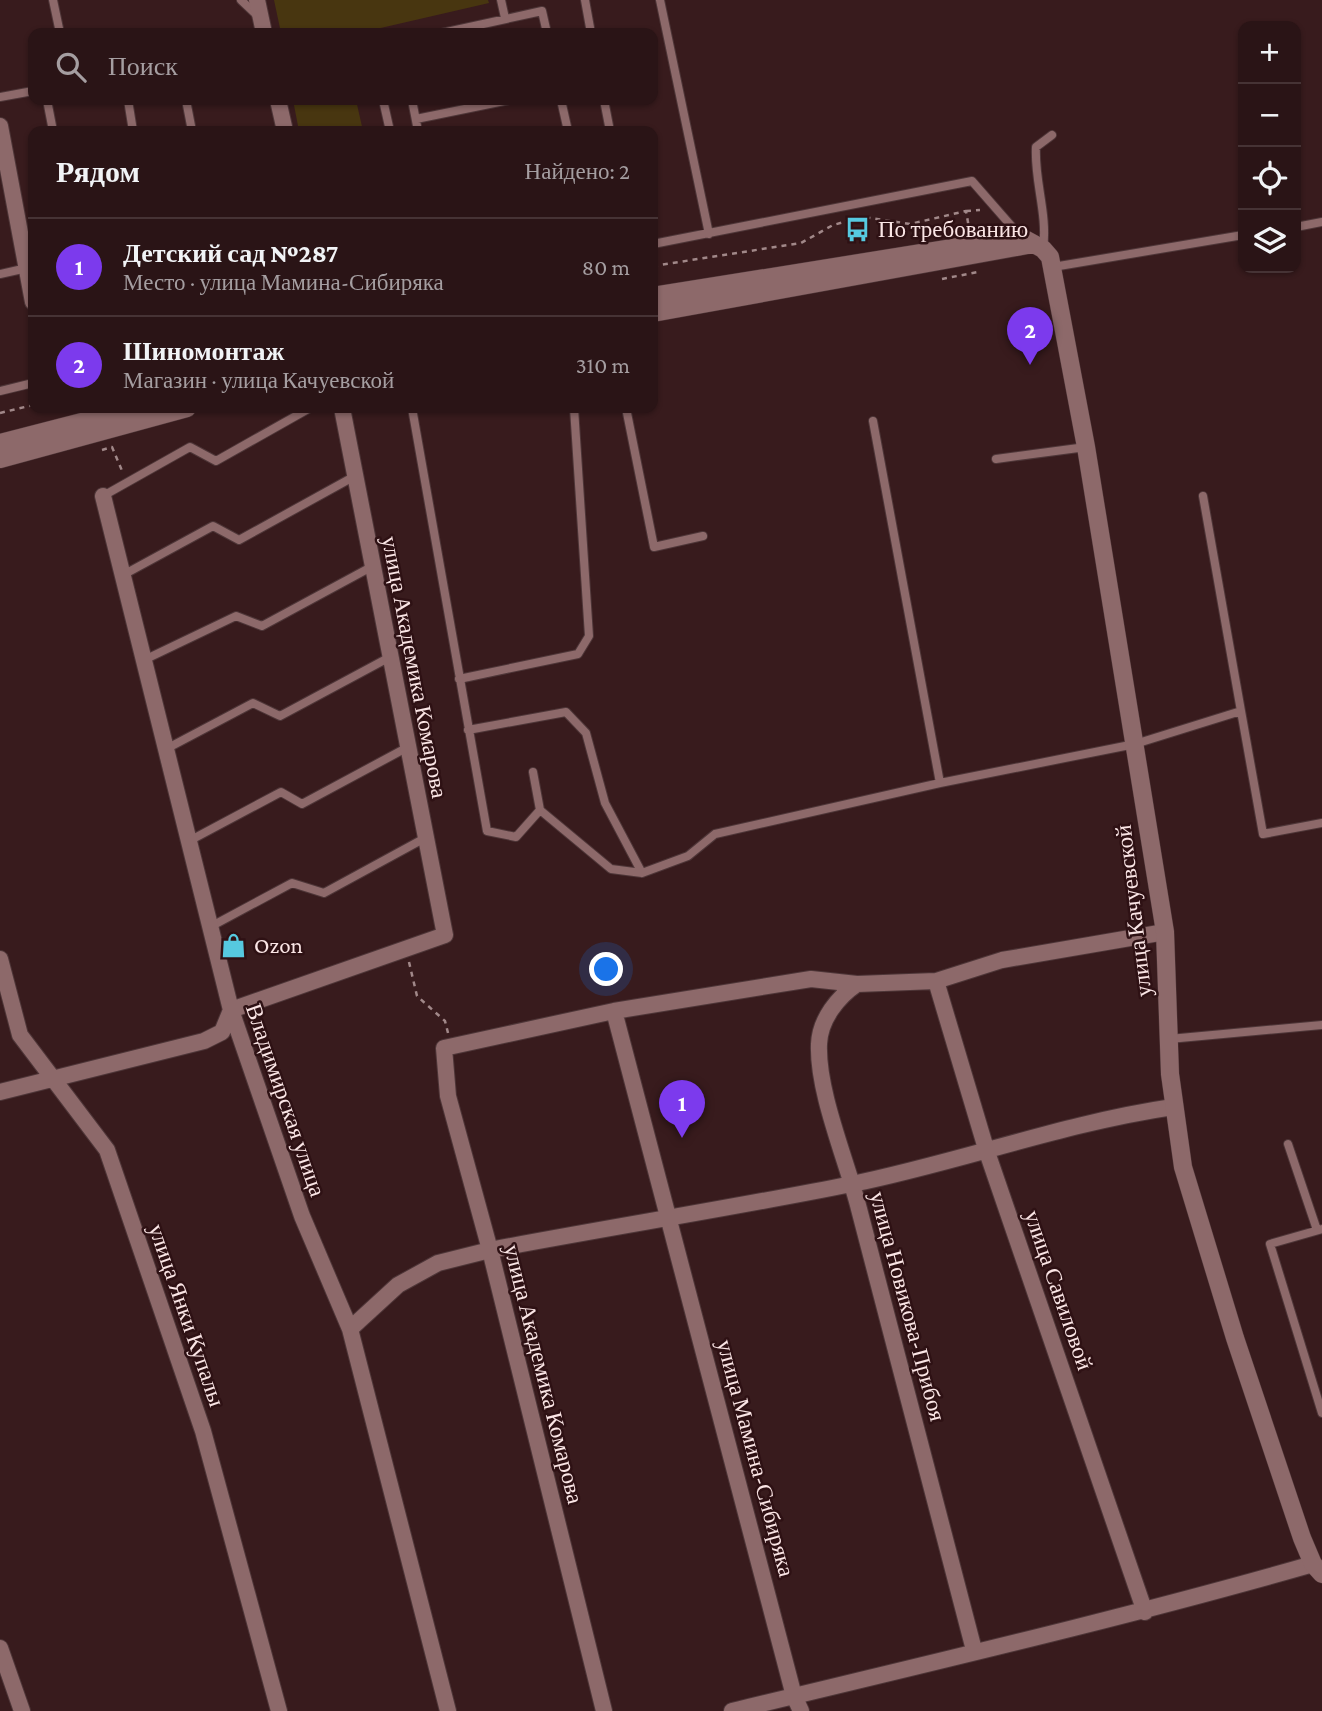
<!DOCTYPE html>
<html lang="ru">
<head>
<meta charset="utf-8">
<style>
  :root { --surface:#2a1416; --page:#362123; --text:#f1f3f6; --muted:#a59ea1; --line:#463335; --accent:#7c3aed }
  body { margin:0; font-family:"Crimson Pro",serif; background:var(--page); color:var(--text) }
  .controls { position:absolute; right:21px; top:21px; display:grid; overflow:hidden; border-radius:14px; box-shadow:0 2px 5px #0004 }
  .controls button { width:63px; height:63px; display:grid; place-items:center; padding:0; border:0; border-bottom:2px solid var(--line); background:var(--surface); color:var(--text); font:35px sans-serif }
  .you { position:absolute; left:607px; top:970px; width:24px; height:24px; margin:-18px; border:5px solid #fff; border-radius:50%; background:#1a73e8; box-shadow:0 0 0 10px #1a73e833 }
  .badge { display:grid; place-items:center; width:46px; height:46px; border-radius:50%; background:var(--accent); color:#fff; font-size:23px; font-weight:700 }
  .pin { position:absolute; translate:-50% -58px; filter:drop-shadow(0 2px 4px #0008) }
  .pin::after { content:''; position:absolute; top:37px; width:24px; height:21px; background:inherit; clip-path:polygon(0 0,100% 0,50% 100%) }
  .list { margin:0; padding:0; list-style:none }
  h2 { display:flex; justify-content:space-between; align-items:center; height:91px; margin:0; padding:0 28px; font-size:30px }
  h2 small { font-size:23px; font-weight:400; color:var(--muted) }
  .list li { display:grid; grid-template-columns:46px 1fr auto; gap:21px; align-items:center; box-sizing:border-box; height:98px; padding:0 28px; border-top:2px solid var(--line) }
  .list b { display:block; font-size:26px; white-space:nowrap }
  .list p { margin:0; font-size:23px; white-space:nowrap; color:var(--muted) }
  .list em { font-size:23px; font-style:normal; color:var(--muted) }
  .icon { flex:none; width:38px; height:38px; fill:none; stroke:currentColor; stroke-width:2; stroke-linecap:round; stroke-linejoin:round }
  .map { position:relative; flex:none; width:1322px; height:1711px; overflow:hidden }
  .search { position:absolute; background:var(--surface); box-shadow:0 2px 5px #0004; left:28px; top:28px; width:630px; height:77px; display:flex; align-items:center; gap:18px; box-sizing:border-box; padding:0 24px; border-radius:14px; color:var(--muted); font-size:26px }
  .panel { position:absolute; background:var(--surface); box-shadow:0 2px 5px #0004; left:28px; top:126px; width:630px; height:287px; border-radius:14px }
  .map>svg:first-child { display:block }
  .green { fill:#483610 }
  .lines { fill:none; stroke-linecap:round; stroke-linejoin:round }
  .service-casing { stroke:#4e3638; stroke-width:10 }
  .minor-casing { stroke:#4e3638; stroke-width:18 }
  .tertiary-casing { stroke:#4e3638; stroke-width:19 }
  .path { stroke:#a18889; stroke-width:2.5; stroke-dasharray:5 5; stroke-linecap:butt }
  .service { stroke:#8d696a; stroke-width:8 }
  .minor { stroke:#8d696a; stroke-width:16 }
  .tertiary { stroke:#8d696a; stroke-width:18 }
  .labels { text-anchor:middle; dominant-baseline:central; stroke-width:5; stroke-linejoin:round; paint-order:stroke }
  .poi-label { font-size:23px; fill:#fae5e5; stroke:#2e1114; text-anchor:start }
  .street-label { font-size:23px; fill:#fae5e5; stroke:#2e1114 }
</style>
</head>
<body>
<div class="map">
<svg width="1322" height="1711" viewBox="0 0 1322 1711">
  <rect width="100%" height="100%" fill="#381b1d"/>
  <path class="green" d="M274,0H488L489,3L359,33H281Z
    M293,100H356L363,131H299Z"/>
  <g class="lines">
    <defs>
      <path id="service" d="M53,0L60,33
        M241,0L259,17
        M501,0L505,18
        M585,0L591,33
        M660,0L709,234
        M442,33L542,11L547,33
        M0,97L33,91
        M47,100L53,131
        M128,100L133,131
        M186,100L192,131
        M383,100L390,131
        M412,100L418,131
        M561,100L568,131
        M604,100L610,131
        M416,119L509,100
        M1296,227L1322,222
        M653,244L972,181L1021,237
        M1043,249C1048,214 1034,181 1036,147L1052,135
        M1053,267L1243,235
        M0,274L27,268
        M0,391L33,383
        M412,408L487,831L516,837L540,810
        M626,408L654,547L703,536
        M873,421L940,783
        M996,459L1086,447
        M103,496L190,447L216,461L310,408
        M123,575L213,526L239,540L355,476
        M144,660L236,616L262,626L373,566
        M459,679L578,654L589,636L574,408
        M1241,711L1263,834L1322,823
        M468,730L566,712L586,733L605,803L642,873
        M166,749L253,703L280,716L390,657
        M533,772L540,810L611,869L642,873L688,856L715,834L940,783L1135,744L1241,711L1203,496
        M189,841L281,792L302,804L408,747
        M210,927L292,883L324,893L425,838
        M1169,1039L1322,1025
        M1288,1144L1317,1230
        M1322,1229L1270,1244L1322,1413"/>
      <path id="minor" d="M257,0L264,33
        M278,100L285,131
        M0,126L33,302
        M103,496L231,1010L302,1216L350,1329L448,1711
        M0,959L20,1035L107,1150L203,1431L279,1711
        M936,981L987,1152L1145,1612
        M857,984C838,997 820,1019 819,1044C817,1092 847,1161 859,1209C898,1356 936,1503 974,1650
        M614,1011L794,1696L801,1711
        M0,1092L204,1041L222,1032L231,1010L445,935L342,408
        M350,1329L398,1285L438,1263L490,1250C611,1227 732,1208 852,1184C960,1162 1064,1123 1173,1107
        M0,1648L22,1711
        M604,1711L490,1250L448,1096L444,1048L614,1011L811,979L857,984L936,981L1002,960L1165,932
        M732,1711C926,1664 1121,1619 1313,1564"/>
      <path id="tertiary" d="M653,296L1021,237L1043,249L1050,257L1086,447L1165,932L1170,1074L1183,1167L1235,1338L1302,1538L1313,1564L1322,1574
        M653,313L1033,244
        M0,443L136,408
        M0,459L187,408"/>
    </defs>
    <use href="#service" class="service-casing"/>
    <use href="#minor" class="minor-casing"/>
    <use href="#tertiary" class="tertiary-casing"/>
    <path class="path" d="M966,211L980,210
      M653,266L801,243L833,225L863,217L910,224L966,211L969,228
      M942,279L978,272
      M0,413L33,405
      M102,450L112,447L123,473
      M409,962L417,996L445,1021L448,1033"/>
    <use href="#service" class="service"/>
    <use href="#minor" class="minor"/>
    <use href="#tertiary" class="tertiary"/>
  </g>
  <defs>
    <symbol id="bus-bare" viewBox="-9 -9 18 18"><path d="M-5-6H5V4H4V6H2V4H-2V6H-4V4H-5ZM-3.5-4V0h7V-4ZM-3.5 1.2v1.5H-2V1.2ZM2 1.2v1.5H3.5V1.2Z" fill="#56c9e0" stroke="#2e1114" stroke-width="2.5" paint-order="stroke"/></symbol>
    <symbol id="shop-bare" viewBox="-9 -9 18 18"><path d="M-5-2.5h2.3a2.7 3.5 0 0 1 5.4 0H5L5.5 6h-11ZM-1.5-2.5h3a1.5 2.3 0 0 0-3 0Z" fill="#56c9e0" stroke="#2e1114" stroke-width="2.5" paint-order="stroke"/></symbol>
  </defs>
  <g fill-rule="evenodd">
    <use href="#bus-bare" x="840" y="212" width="35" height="35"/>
    <use href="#shop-bare" x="216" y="928" width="35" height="35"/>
  </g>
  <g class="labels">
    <g class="poi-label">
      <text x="878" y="229">По требованию</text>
      <text x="254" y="945">Ozon</text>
    </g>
    <g class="street-label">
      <text transform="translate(415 667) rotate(79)">улица Академика Комарова</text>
      <text transform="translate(1133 911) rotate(-97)">улица Качуевской</text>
      <text transform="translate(286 1100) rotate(71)">Владимирская улица</text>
      <text transform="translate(1059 1290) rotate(71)">улица Савиловой</text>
      <text transform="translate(908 1306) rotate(75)">улица Новикова-Прибоя</text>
      <text transform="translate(187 1315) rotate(71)">улица Янки Купалы</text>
      <text transform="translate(544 1374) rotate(76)">улица Академика Комарова</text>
      <text transform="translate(756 1458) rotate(75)">улица Мамина-Сибиряка</text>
    </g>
  </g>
</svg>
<div class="controls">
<button>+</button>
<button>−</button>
<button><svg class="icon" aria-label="locate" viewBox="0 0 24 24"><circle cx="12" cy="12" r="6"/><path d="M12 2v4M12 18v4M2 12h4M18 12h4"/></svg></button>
<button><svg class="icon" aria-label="layers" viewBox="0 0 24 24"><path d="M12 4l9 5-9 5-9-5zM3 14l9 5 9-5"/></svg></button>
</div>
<div class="you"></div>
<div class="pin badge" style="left:682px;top:1138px">1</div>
<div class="pin badge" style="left:1030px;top:365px">2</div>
<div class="search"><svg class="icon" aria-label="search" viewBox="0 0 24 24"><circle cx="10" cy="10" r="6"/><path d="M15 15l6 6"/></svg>Поиск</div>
<section class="panel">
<h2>Рядом<small>Найдено: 2</small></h2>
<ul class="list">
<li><span class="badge">1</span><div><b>Детский сад №287</b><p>Место · улица Мамина-Сибиряка</p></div><em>80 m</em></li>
<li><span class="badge">2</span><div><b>Шиномонтаж</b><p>Магазин · улица Качуевской</p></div><em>310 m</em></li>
</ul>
</section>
</div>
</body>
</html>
